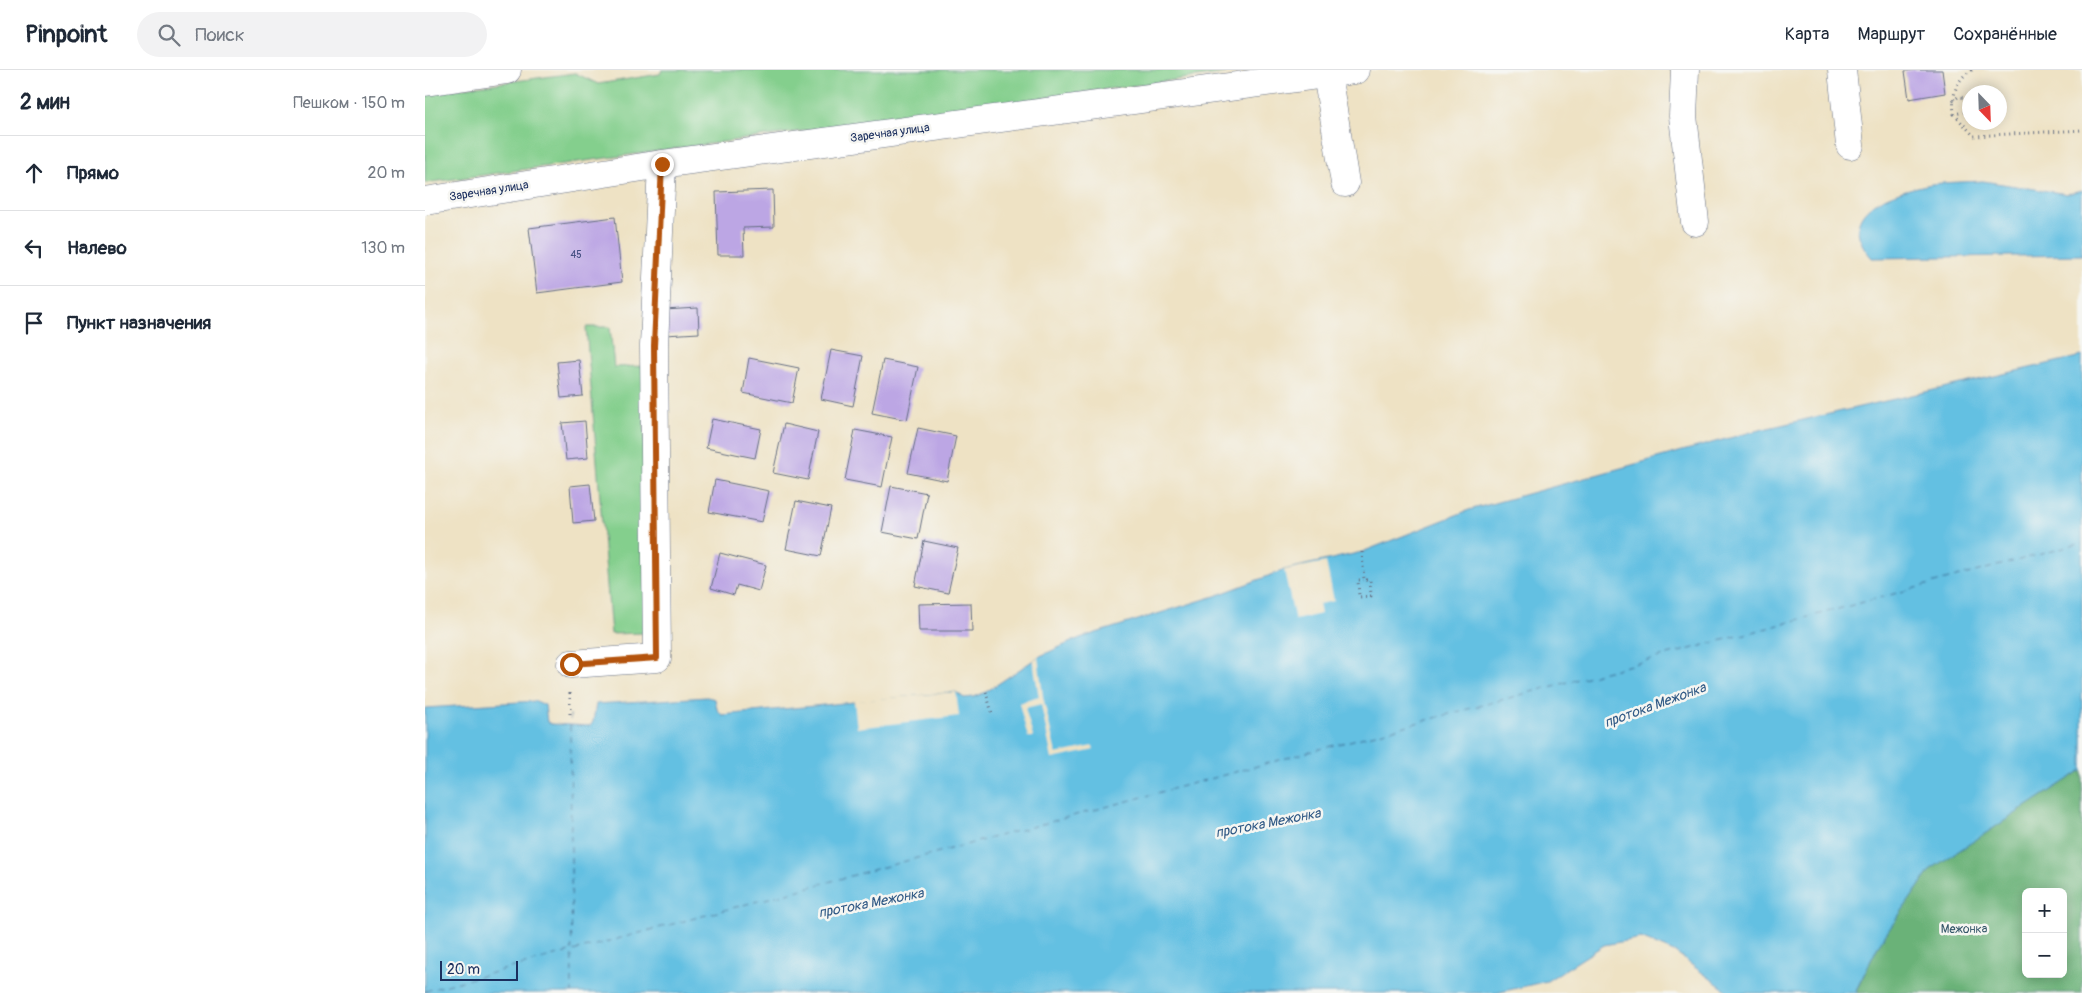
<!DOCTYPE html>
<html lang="ru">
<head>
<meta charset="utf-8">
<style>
  :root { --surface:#fff; --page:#f2f2f3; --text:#1f2937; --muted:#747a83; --line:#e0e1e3 }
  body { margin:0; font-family:Pangolin,sans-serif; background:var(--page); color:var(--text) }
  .controls { position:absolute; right:15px; bottom:15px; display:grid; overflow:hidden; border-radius:8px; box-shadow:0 2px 12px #0003 }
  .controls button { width:45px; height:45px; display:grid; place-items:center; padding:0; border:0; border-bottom:1px solid var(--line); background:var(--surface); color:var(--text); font:25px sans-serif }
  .compass { position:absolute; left:1537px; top:15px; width:45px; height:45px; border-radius:50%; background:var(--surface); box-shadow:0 2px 12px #0003; rotate:157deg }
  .scale { position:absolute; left:15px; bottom:12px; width:78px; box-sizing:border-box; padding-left:5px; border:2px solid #1b2f5e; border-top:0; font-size:14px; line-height:18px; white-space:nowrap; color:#1b2f5e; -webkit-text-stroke:4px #f6f6f2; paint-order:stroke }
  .stop { position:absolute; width:15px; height:15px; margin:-11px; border:4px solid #b45309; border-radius:50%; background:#fff }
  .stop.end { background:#b45309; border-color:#fff; box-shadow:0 1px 5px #0008 }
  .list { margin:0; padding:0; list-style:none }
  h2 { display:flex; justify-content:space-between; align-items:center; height:65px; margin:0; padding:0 20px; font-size:21px }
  h2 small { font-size:16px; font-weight:400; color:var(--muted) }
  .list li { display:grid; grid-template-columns:32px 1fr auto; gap:15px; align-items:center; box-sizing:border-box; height:75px; padding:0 20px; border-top:1px solid var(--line) }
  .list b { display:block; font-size:19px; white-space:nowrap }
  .list em { font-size:16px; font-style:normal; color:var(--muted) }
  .icon { flex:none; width:28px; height:28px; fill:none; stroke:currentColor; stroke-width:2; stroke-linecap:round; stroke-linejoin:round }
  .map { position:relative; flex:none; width:1657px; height:923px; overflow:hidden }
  header { display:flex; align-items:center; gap:30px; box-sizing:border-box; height:70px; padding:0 25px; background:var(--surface); border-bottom:1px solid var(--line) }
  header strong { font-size:24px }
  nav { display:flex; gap:28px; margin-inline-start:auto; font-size:18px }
  .search { width:350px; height:45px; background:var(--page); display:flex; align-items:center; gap:12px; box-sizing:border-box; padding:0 18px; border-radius:28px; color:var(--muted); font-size:19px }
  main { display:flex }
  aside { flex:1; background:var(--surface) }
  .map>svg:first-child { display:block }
  .green { fill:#84cf8d; stroke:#507f76 }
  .forest { fill:#6bb278; stroke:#43706b; fill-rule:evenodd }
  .water { fill:#64c0e2; stroke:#4078a0 }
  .pier { fill:#eee2c4 }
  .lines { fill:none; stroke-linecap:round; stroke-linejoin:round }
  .ferry { stroke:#315a86; stroke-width:1; stroke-dasharray:6 5; stroke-linecap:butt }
  .building { fill:#bca6e4 }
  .minor-casing { stroke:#656e82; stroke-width:29 }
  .path { stroke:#656e82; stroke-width:3; stroke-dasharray:1 4; stroke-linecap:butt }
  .minor { stroke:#fff; stroke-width:28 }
  .route { stroke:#b45309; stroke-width:6 }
  .labels { text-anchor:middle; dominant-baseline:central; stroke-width:5; stroke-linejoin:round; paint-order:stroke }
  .number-label { font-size:10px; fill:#434d80 }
  .street-label { font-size:12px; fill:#1b2f5e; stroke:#f6f6f2 }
  .park-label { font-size:12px; fill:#35576a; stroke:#f6f6f2 }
  .water-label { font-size:14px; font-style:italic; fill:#315a86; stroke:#f6f6f2 }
</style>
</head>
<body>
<header>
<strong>Pinpoint</strong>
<div class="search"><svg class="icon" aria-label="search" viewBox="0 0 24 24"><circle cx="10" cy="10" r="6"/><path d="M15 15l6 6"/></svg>Поиск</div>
<nav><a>Карта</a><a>Маршрут</a><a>Сохранённые</a></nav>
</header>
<main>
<aside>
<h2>2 мин<small>Пешком · 150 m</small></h2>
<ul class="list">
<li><svg class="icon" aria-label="ahead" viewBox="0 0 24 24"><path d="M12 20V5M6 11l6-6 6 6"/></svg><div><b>Прямо</b></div><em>20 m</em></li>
<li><svg class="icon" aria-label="left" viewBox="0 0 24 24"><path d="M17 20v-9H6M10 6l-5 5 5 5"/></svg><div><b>Налево</b></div><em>130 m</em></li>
<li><svg class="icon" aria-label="arrive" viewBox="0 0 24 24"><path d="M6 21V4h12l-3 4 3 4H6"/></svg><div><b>Пункт назначения</b></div></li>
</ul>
</aside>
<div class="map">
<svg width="1657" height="923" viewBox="0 0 1657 923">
  <rect width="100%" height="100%" fill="#f6f6f2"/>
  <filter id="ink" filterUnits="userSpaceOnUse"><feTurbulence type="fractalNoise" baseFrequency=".02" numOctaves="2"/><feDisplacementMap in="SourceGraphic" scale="10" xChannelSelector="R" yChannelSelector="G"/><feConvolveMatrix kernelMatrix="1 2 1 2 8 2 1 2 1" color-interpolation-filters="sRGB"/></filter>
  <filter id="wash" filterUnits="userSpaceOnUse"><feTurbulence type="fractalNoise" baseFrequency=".0096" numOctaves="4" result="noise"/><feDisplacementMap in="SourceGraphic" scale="20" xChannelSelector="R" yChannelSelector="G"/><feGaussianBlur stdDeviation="1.12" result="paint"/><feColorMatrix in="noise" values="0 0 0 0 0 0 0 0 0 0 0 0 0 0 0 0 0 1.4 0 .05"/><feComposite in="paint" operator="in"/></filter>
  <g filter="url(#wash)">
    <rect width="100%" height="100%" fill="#eee2c4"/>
    <path class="green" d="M237,0H822L0,113V23L150,3L173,14L235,4Z
      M161,257H185L189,297L219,296L221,563L186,564Z"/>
    <path class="forest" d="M1657,700V923H1432L1431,921L1454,874L1506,799ZM1601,822H1638V904H1601Z"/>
    <path class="water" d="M1558,111L1642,124L1657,120V185L1447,188C1405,140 1468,121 1507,114C1524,112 1541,112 1558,111Z
      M1657,286V700L1506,799L1454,874L1431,920L1432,923H1305L1249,882L1216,868L1179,875L1122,911L1071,923H0V638L111,631L120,635L122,652L126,654L165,656L168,652L171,634L282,627L290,629L292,639L297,645L531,622L539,628L549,627L561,622L613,587L655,568L790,526L859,500L937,482L1044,440L1330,361Z"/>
    <path class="pier" d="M901,492L909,531L894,534L896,544L870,550L859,500Z
      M613,587L618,627L631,684L668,676L669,680L627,689L616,634L600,638L608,667H603L594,633L614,627L608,590Z
      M531,622L534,646L432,658L429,631Z"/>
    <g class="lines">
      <path class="ferry" d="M145,644L147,923
        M0,921L1657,473"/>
    </g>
    <g id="blocks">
      <path class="building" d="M1489,0H1517L1520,23L1484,29L1480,1Z
        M348,120L349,157L318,158L319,185H293L291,122Z
        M190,147L197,212L112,223L104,158Z
        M273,238L274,263L240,265L239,240Z
        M406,280L438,286L428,336L396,329Z
        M324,288L374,298L367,333L318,323Z
        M154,290L158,326L136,328L132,292Z
        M458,290L493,297L482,350L447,343Z
        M287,349L336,359L330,388L281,378Z
        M160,351L163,388L141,390L137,353Z
        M359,354L393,362L383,410L348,403Z
        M493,358L531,366L522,411L483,403Z
        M430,360L467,367L457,417L420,410Z
        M290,410L344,421L337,452L284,442Z
        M165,414L169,451L148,453L145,416Z
        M466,416L502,423L493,469L457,462Z
        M371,431L406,438L396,486L361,479Z
        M499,471L533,478L523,523L490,516Z
        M295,483L341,495L334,521L312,515L309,525L286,518Z
        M546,533L547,561H494L493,534Z"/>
    </g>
  </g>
  <g filter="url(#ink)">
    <use href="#blocks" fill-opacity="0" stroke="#656e82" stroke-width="1"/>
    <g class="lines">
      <defs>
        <path id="minor" d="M1260,0L1258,46L1270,152
          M1417,0L1425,75
          M902,4L920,113
          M0,12L82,0
          M0,131L237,94L930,0
          M146,594L232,588L229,276L237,94"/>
      </defs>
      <use href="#minor" class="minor-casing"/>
      <path class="path" d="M1528,31L1533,27L1544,28
        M1544,41L1529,44C1527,25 1530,10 1547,0
        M1529,44L1549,66L1657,60
        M937,482L939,510H945L946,526L934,527L933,510H939
        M561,622L567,643
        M145,644V619"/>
      <use href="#minor" class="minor"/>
    </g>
  </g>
  <g class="lines" filter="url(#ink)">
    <path class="route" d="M146,594L232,588L229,276L237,94"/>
  </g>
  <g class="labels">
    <g class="number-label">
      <text x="151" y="185">45</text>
    </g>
    <g class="street-label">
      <text transform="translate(465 63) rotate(-8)">Заречная улица</text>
      <text transform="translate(64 121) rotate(-9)">Заречная улица</text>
    </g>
    <g class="park-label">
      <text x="1539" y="859">Межонка</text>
    </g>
    <g class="water-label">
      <text transform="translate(1230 635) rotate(-20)">протока Межонка</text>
      <text transform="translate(843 753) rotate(-11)">протока Межонка</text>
      <text transform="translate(446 833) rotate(-11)">протока Межонка</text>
    </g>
  </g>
</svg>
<div class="controls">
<button>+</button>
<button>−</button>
</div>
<svg class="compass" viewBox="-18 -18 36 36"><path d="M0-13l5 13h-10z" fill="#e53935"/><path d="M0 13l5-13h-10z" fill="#747a83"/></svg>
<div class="scale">20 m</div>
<div class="stop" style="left:146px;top:594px"></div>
<div class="stop end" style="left:237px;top:94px"></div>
</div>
</main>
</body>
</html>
